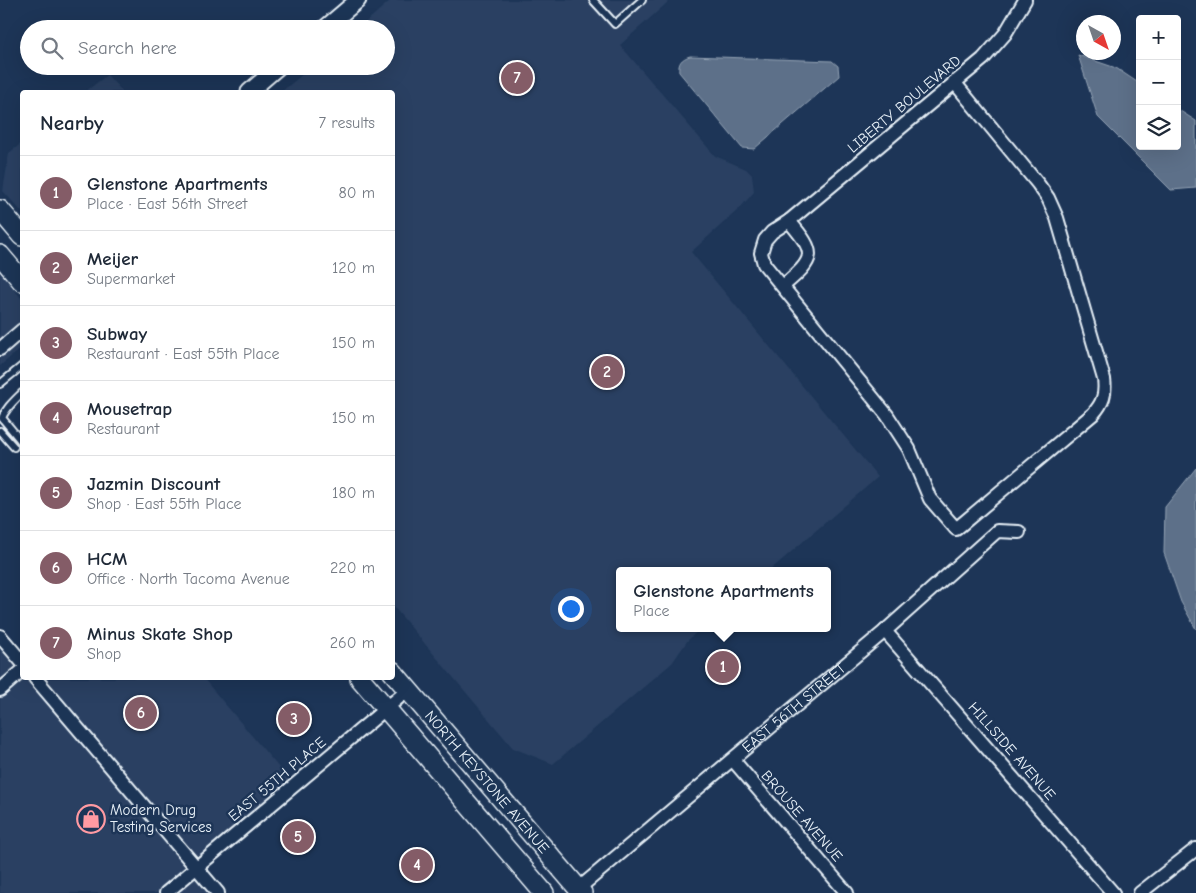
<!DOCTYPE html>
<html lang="en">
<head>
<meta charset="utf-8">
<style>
  :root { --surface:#fff; --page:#f6f6f7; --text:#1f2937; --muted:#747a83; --line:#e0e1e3; --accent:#845c67 }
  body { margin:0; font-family:"Comic Neue",sans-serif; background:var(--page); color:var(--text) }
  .controls { position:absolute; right:15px; top:15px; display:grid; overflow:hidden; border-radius:5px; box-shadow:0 5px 20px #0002 }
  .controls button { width:45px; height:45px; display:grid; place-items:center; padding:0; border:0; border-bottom:1px solid var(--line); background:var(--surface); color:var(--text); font:25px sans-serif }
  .compass { position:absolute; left:1076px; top:15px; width:45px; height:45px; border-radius:50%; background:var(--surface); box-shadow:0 5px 20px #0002; rotate:140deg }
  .you { position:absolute; left:570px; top:608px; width:18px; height:18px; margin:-12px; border:4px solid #fff; border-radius:50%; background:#1a73e8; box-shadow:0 0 0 8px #1a73e833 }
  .badge { display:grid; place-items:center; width:32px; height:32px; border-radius:50%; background:var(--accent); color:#fff; font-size:16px; font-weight:700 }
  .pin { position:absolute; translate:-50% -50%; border:2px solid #fff; box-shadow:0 1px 5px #0006 }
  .popup { position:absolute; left:616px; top:567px; width:215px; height:65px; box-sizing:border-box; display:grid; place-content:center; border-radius:5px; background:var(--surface); filter:drop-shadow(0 1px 4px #0005); font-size:16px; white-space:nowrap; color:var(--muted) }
  .popup b { font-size:19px; color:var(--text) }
  .popup::after { content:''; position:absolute; left:50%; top:100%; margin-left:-10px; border:10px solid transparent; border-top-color:var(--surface) }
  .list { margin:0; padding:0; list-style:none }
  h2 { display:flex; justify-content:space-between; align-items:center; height:65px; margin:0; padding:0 20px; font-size:21px }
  h2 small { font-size:16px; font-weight:400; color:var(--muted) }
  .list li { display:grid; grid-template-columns:32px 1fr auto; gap:15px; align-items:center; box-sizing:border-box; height:75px; padding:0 20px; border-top:1px solid var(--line) }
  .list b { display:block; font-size:19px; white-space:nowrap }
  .list p { margin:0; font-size:16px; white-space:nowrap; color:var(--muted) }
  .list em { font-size:16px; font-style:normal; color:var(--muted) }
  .icon { flex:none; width:28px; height:28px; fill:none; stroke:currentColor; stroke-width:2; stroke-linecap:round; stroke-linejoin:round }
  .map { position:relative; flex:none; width:1196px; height:893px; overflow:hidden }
  .search { position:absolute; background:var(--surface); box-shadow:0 5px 20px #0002; left:20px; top:20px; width:375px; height:55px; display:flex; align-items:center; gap:12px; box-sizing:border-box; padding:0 18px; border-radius:28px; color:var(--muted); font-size:19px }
  .panel { position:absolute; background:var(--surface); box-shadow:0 5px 20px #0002; left:20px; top:90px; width:375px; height:590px; border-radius:5px }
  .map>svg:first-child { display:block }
  .built { fill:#2a4162 }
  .water { fill:#5d7089; stroke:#95a4b5 }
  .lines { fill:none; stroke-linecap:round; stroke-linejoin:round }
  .service-casing { stroke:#e8f1f8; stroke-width:10 }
  .minor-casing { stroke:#e8f1f8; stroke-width:16 }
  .tertiary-casing { stroke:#e8f1f8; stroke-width:19 }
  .primary-casing { stroke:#e8f1f8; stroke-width:22 }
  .service { stroke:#1d3557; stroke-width:6 }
  .minor { stroke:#1d3557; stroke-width:12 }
  .tertiary { stroke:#1d3557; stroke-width:15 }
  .primary { stroke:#1d3557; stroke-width:19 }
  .labels { text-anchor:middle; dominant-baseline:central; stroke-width:5; stroke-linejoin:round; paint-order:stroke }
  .street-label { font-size:15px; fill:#e8f1f8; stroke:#1d3557 }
  .poi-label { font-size:15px; fill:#e8f1f8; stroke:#1d3557; text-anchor:start }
</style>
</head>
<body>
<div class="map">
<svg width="1196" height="893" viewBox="0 0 1196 893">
  <rect width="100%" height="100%" fill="#1d3557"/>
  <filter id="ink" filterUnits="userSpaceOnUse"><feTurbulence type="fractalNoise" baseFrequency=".02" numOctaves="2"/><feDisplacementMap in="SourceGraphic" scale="10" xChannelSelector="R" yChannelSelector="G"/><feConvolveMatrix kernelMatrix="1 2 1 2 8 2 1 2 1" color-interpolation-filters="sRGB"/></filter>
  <g filter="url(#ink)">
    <path class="built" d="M391,0H666L668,2L620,45L715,156L746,169L752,175L754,192L740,208L691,252L878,477L769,571H619V628H701L688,640L672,663L553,764L513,748L393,606L392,92H281L313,66H386V29H358Z
      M107,75L123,92H85Z
      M22,143V212L3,191L9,153Z
      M0,273L22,299V347L0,366Z
      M0,628L22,655V678H203L291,782L195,875L210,893H0Z"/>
    <path class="water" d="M1078,55L1116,68L1140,84V146H1177V109L1196,121V188L1171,190L1098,117Z
      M690,56L832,61L838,66L839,76L754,149L742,148L679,72C678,63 681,59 690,56Z
      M1196,468V629L1181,602L1164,553L1165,507Z"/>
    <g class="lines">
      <defs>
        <path id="service" d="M593,0L615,24L642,0
          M0,384L22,366
          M0,431L14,447
          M21,441L2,418C6,408 14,401 22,393"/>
        <g id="minor">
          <path d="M954,82L1038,184L1048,198L1057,218L1104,379C1106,394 1103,403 1093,414L956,529L930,499L909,449L887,415L764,264L761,253L765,240L772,232L789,221L983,59L1005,34L1025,0"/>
          <path d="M783,286C816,258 817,254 789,221"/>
          <path d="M0,349L22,330"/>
          <path d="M885,631L1113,893"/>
          <path d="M0,636L22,662"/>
          <path d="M35,678L218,893"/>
          <path d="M0,690L22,671"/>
          <path d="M733,760L847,893"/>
          <path id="s1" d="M578,889L885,631L997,531L1019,532"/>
          <path d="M166,893L408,690"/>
          <path d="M1140,893L1196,849"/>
        </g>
        <path id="tertiary" d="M324,29L358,0
          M249,92L279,66"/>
        <g id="primary">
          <path d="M0,210L22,236"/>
          <path d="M0,255L22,281"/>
          <path id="s2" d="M392,671L582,893"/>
          <path d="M360,678L544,893"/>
        </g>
      </defs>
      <use href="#service" class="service-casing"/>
      <use href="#minor" class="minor-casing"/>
      <use href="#tertiary" class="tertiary-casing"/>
      <use href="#primary" class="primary-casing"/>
      <use href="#service" class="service"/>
      <use href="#minor" class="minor"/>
      <use href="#tertiary" class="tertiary"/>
      <use href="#primary" class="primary"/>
    </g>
  </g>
  <defs>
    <symbol id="shop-ring" viewBox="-11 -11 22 22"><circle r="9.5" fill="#1d3557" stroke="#ff9aa2" stroke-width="1.5"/><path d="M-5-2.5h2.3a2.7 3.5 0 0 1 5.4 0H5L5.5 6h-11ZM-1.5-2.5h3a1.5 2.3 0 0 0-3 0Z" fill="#ff9aa2"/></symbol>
  </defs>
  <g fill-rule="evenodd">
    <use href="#shop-ring" x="75" y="803" width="32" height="32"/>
  </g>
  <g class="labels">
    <g class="street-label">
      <text transform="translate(904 104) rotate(-40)">LIBERTY BOULEVARD</text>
      <text stroke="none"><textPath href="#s1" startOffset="282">EAST 56TH STREET</textPath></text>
      <text transform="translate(1012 751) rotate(49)">HILLSIDE AVENUE</text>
      <text transform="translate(277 779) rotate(-40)">EAST 55TH PLACE</text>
      <text stroke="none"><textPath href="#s2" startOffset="146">NORTH KEYSTONE AVENUE</textPath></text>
      <text transform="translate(802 816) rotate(49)">BROUSE AVENUE</text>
    </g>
    <g class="poi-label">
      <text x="110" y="810">Modern Drug<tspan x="110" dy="17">Testing Services</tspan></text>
    </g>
  </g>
</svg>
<div class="controls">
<button>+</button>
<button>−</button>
<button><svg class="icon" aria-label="layers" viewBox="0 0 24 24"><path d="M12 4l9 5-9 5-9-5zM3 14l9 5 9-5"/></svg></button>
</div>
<svg class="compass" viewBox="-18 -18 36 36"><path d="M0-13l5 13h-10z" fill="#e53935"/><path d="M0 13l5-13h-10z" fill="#747a83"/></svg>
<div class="you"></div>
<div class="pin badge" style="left:723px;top:667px">1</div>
<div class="popup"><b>Glenstone Apartments</b>Place</div>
<div class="pin badge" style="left:607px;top:372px">2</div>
<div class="pin badge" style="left:294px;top:719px">3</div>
<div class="pin badge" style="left:417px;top:865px">4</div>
<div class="pin badge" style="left:298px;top:837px">5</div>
<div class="pin badge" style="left:141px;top:713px">6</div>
<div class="pin badge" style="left:517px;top:78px">7</div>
<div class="search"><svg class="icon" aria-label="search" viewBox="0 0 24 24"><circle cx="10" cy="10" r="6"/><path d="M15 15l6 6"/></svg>Search here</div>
<section class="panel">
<h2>Nearby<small>7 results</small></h2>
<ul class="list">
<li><span class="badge">1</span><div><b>Glenstone Apartments</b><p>Place · East 56th Street</p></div><em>80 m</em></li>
<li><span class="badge">2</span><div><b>Meijer</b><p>Supermarket</p></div><em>120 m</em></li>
<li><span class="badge">3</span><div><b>Subway</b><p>Restaurant · East 55th Place</p></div><em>150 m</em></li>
<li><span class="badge">4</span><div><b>Mousetrap</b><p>Restaurant</p></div><em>150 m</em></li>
<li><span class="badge">5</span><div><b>Jazmin Discount</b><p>Shop · East 55th Place</p></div><em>180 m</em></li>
<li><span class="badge">6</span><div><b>HCM</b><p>Office · North Tacoma Avenue</p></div><em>220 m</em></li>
<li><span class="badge">7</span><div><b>Minus Skate Shop</b><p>Shop</p></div><em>260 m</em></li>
</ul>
</section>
</div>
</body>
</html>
